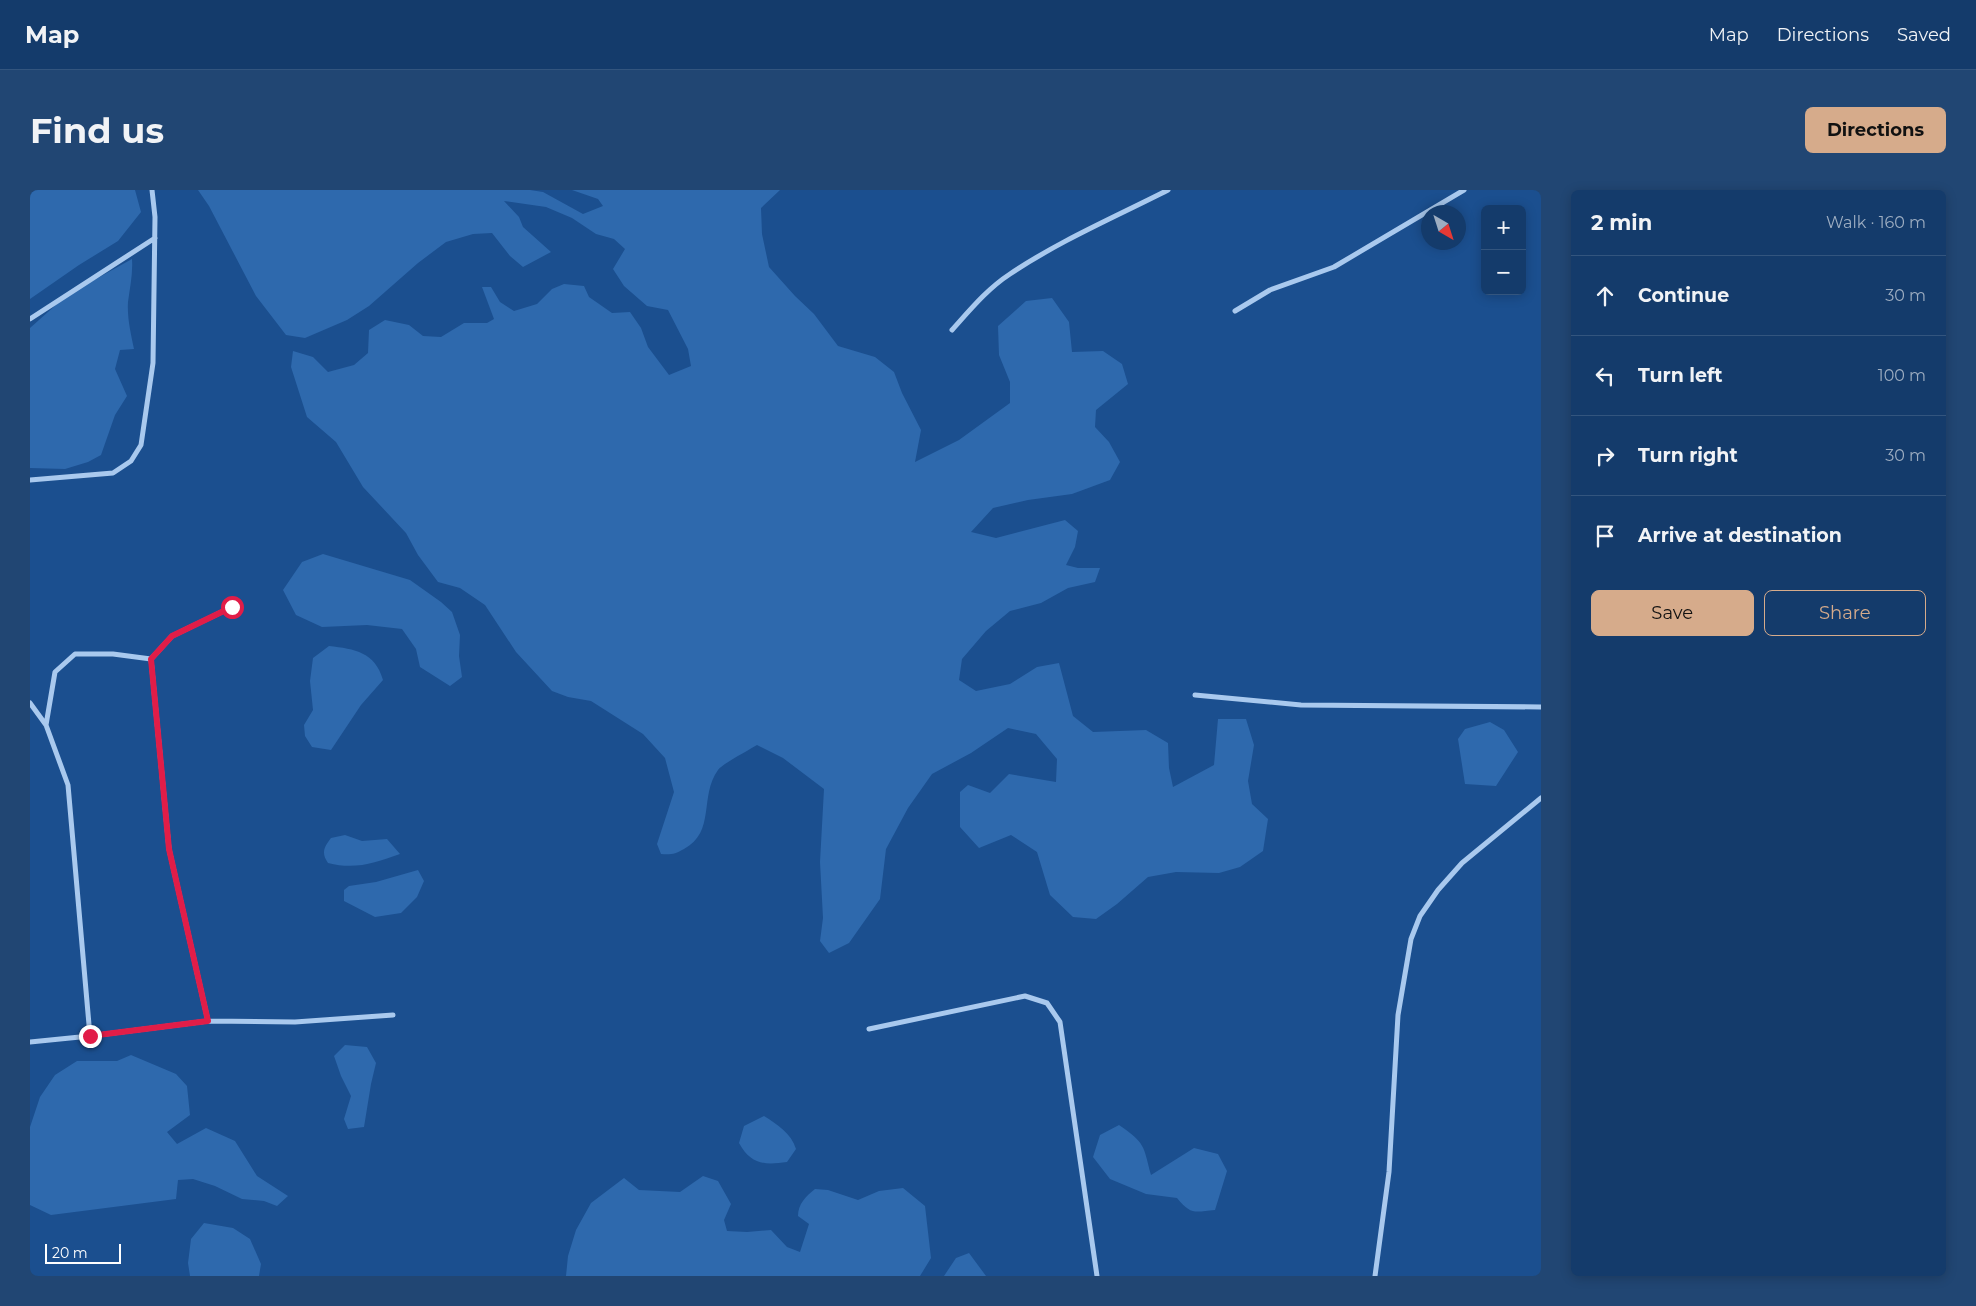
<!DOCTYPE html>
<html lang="en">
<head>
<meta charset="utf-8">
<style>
  :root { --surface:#143b6b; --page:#214673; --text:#f1f3f6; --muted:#9dadc1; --line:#33557e; --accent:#d6ab8b }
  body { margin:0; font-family:Montserrat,sans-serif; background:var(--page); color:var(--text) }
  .controls { position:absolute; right:15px; top:15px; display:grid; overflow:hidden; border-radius:8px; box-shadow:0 2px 12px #0003 }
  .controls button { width:45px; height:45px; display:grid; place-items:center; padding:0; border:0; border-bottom:1px solid var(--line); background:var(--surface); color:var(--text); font:25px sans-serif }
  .compass { position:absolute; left:1391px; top:15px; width:45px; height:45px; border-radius:50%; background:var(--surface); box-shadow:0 2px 12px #0003; rotate:141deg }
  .scale { position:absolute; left:15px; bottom:12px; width:76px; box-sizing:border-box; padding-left:5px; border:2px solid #fff; border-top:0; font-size:14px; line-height:18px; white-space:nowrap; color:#fff; -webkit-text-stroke:4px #1b4f8f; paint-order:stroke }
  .stop { position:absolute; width:15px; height:15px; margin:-11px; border:4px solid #e11d48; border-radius:50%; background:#fff }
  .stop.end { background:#e11d48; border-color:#fff; box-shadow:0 1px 5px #0008 }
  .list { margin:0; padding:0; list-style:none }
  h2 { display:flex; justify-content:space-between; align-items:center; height:65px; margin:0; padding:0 20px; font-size:21px }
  h2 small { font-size:16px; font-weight:400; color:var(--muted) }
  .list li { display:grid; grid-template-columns:32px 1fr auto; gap:15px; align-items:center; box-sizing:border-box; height:80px; padding:0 20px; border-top:1px solid var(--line) }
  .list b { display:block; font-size:19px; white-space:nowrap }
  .list em { font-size:16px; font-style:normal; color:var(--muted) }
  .actions { display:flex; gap:10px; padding:15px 20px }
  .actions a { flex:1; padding:11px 0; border:1px solid var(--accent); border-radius:8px; text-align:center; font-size:18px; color:var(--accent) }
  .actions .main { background:var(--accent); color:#111 }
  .icon { flex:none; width:28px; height:28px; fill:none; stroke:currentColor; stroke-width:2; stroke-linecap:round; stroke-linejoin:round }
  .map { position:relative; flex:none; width:1511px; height:1086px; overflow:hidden; border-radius:8px }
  header { display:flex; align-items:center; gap:30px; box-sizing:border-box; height:70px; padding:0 25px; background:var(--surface); border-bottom:1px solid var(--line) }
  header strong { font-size:24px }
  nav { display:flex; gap:28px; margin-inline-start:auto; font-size:18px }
  .intro { display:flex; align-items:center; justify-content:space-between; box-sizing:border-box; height:120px; padding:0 30px }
  h1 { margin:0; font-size:35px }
  .button { padding:12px 22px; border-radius:8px; background:var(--accent); color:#111; font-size:18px; font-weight:700 }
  main { display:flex; gap:30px; padding:0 30px }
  aside { flex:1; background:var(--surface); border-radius:8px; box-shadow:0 2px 12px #0003 }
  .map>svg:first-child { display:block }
  .green { fill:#2e69ad }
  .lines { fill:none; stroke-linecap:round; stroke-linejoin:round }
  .minor { stroke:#a9c9ee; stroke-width:5 }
  .route { stroke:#e11d48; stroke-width:6 }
</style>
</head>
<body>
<header>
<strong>Map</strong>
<nav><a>Map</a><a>Directions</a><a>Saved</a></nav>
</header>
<div class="intro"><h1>Find us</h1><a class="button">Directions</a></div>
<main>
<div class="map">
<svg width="1511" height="1086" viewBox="0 0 1511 1086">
  <rect width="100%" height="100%" fill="#1b4f8f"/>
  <path class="green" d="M0,0H105L111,22L88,51L49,75L0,109Z
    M168,0H500L513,2L553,24L573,16L568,9L542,0H750L731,18L732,44L739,77L765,106L784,124L808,156L845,167L864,182L872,203L891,240L885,272L929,250L980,213V192L969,165L968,136L996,111L1022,108L1039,132L1042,162L1073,161L1092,174L1098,194L1066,220L1065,237L1079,252L1090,272L1080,290L1042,304L998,310L963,318L941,342L966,348L1035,330L1048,341L1045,357L1036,375L1048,378H1070L1065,392L1038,398L1011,413L980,421L956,441L932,469L929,490L946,501L980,494L1007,477L1029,473L1043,526L1063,542L1116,540L1138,553L1139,578L1143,597L1184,575L1188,529H1216L1224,555L1218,591L1222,614L1238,629L1233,661L1210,677L1189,683L1146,682L1118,687L1087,714L1066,729L1043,727L1020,705L1007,662L981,645L949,658L930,637V602L938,595L960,603L979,584L1026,592L1027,569L1006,544L978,538L941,563L902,584L878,618L856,659L850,709L819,753L799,763L790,751L793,728L790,672L794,599L753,568L727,555C719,560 692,574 688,580C669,606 686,642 654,659C645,664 641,665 631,664L627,654L644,602L635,568L613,544L561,511L538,507L522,501L486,462L455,415L430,398L408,392L388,365L376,343L333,297L306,252L277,227L261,177L263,161L283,167L298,182L324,175L338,163L339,140L355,130L379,135L393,146L411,147L434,133H457L464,129L452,97H461L470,112L484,121L507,114L522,99L534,94L554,96L559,107L582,123L600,122L611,138L618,157L639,185L661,176L658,159L638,120L617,116L594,96L583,79L595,59L584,49L566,44L542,28L516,17L474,11L489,27L493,37L521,62L493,77L480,66L462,43L443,44L416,52L388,73L339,116L317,130L275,148L256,145L226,106L179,16Z
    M102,69C103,84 100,97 98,112C97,128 101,144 104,159L90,160L85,179L97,206L85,225L71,265L58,272L35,279L0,278V138L37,105Z
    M293,364L380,390L411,412L422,422L430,445L429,466L432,487L420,496L390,477L386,459L372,439L337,435L292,437L266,425L253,400L272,372Z
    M299,456C325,459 345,462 353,490L331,515L301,560L282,557L275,546L274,535L283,520L280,491L283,468Z
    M1460,532L1474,540L1488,562L1466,596L1435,594L1428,549L1435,539Z
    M315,645L332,651L357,649L370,664C345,673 325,680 298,673C291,663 294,657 301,648Z
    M388,680L394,691L387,707L371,723L345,727L314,711V700L319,696L346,692Z
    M315,855L337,857L346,873L341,894L334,937L318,939L314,929L321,906L311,886L304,866Z
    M101,865L146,884L157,896L160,925L137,942L147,954L176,938L205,951L227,986L258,1006L247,1016L234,1011L212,1009L185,996L163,989L148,990L146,1009L21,1025L0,1015V937L10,907L25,885L47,871H87Z
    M734,926C748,935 761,943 766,959L757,972C735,975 721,975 709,953L714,936Z
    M1089,935C1116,954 1113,955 1121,985L1164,958L1188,964L1197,981L1185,1020C1164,1022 1161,1025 1147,1008L1116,1004L1080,989L1063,967L1070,945Z
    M673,986L688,991L701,1014L694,1030L697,1041L717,1042L741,1040L757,1057L770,1062L779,1034L768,1026C768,1014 776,1006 785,999L798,1000L828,1010L849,1001L873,998L895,1016L901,1068L890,1086H536L538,1066L546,1040L561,1013L594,988L609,1000L650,1002Z
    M174,1033L203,1038L220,1049L231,1074L229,1086H160L158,1073L161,1049Z
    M939,1063L956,1086H914L926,1068Z"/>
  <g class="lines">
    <path class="minor" d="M1205,121L1240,100L1304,77L1434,0
      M0,129L125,48
      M922,140C940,120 957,99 980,84C1029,51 1085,27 1138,0
      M0,290L83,283L101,271L111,255L123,173L125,27L122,0
      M1165,505L1271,515L1511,517
      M0,513L16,535L38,595L60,846
      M16,535L25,482L45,464H83L121,469
      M178,831L139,659L121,469L142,446L202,417
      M839,839L995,806L1017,813L1030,832L1067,1086
      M0,852L60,846L178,831L265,832L363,825
      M1345,1086L1359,982L1368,825L1381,749L1390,726L1408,700L1432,673L1511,608"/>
  </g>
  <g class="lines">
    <path class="route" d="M60,846L178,831L139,659L121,469L142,446L202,417"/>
  </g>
</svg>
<div class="controls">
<button>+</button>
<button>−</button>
</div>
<svg class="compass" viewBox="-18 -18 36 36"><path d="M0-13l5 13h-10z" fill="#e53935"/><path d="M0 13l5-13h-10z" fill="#9dadc1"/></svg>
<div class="scale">20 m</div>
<div class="stop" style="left:202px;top:417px"></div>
<div class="stop end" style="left:60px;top:846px"></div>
</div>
<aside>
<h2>2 min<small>Walk · 160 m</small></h2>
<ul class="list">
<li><svg class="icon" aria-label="ahead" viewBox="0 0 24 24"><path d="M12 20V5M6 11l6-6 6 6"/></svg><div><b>Continue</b></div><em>30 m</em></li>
<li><svg class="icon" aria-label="left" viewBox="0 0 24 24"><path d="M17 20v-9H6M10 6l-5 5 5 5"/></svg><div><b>Turn left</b></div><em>100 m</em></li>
<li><svg class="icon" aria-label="right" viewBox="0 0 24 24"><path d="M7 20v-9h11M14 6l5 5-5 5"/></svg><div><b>Turn right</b></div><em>30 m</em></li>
<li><svg class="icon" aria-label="arrive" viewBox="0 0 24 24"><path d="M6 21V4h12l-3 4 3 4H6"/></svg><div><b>Arrive at destination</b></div></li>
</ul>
<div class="actions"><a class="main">Save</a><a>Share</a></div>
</aside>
</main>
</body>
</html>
